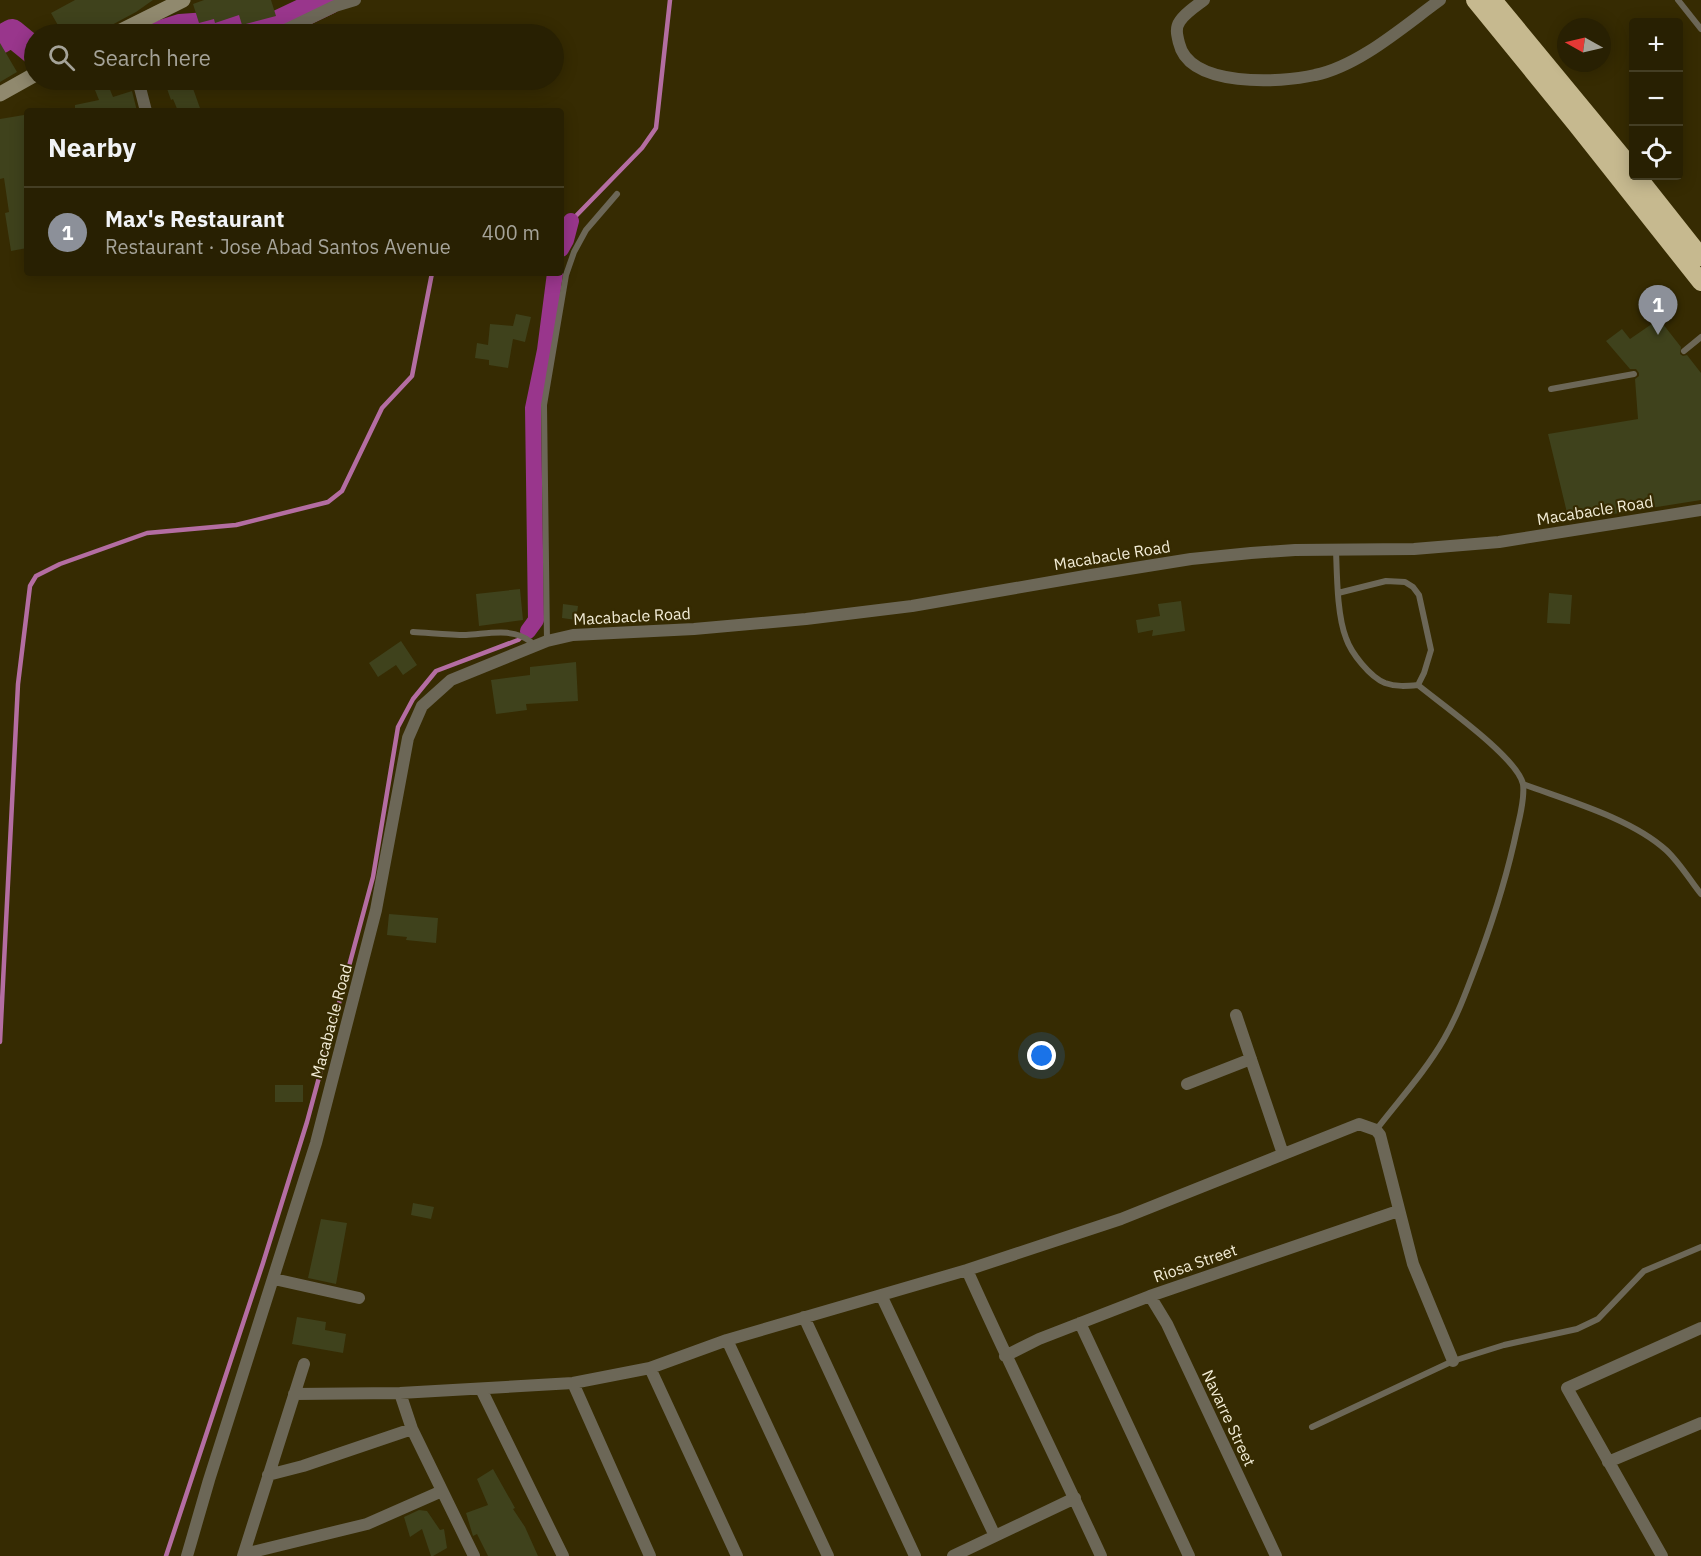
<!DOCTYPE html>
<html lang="en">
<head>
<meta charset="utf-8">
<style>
  :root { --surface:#282002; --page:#30280c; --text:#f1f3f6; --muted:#a5a399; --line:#443e24; --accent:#8c9099 }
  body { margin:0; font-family:"IBM Plex Sans",sans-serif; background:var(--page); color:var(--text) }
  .controls { position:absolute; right:18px; top:18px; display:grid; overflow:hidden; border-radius:6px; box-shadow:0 3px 15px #0003 }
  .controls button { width:54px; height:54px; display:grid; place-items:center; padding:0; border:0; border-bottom:2px solid var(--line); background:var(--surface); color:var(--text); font:30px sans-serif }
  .compass { position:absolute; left:1557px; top:18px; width:54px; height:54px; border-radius:50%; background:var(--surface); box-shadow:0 3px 15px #0003; rotate:278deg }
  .you { position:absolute; left:1042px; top:1056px; width:21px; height:21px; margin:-15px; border:4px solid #fff; border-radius:50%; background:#1a73e8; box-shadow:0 0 0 9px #1a73e833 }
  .badge { display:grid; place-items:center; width:39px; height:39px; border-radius:50%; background:var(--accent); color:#fff; font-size:20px; font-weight:700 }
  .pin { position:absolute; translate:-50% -50px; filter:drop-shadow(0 2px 3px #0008) }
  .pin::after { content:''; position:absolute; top:32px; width:21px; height:18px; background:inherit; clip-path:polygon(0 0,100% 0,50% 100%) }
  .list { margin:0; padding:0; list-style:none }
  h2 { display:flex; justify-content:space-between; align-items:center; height:78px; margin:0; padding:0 24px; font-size:26px }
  h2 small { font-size:20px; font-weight:400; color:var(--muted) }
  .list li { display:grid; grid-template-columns:39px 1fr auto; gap:18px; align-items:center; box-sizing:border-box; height:90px; padding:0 24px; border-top:2px solid var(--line) }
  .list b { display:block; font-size:22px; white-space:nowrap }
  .list p { margin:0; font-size:20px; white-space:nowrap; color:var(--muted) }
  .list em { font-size:20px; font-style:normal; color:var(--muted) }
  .icon { flex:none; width:33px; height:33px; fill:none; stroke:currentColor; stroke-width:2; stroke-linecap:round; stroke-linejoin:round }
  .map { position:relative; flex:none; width:1701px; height:1556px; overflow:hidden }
  .search { position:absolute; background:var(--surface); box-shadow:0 3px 15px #0003; left:24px; top:24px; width:540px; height:66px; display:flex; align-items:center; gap:15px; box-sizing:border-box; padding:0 21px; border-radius:33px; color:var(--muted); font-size:22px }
  .panel { position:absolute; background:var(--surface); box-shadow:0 3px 15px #0003; left:24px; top:108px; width:540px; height:168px; border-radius:6px }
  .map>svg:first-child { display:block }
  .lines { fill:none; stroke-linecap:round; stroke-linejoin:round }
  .stream { stroke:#b46da2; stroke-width:4.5 }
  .canal { stroke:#99368c; stroke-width:16 }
  .river { stroke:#99368c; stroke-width:28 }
  .building { fill:#3f421c }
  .lane { stroke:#6c6757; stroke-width:6 }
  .street { stroke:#6c6757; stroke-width:12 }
  .secondary { stroke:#90896e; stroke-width:15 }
  .highway { stroke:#c6b98f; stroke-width:18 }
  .labels { text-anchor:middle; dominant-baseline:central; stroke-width:4.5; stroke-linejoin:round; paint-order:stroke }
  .street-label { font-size:16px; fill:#f3edd7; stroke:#362b02 }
</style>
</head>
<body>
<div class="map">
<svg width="1701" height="1556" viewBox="0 0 1701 1556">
  <rect width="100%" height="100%" fill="#362b02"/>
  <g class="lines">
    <path class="stream" d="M561,219L571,221L642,148L656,128L670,0
      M533,408L545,350
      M0,1042L18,684L30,586L36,576L60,564L147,533L236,525L328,502L342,491L382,408L412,376L432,273
      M166,1556L263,1263L307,1122L373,877L398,727L413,699L436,671L518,640L528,631"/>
    <path class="canal" d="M561,249L566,240L571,221
      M528,631L536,620L533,408L545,350L555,273"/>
    <path class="river" d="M161,34L180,28L208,26L266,30L329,0
      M0,40L12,33L34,51"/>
  </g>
  <path class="building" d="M75,0H153L136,12L95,34H63L51,13Z
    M204,0H271L276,16L242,25L239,15L215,23L214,19L199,23L193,4Z
    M0,43L17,72L0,82Z
    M91,80H106L113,97L132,91L137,111H75V105L99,100Z
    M164,80H190L201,111H178L173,99L171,100Z
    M24,115L27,132V248L11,251L5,213L9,212L4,178L0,179V119Z
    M516,314L531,317L525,342L513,339L508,368L489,365V360L475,358L477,343L488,345L490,324L513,326Z
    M1659,319L1681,347L1680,354L1683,356L1687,355L1701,373V500L1569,521L1548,434L1638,419L1635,379L1639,376V373L1636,369H1630L1606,341L1622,329L1630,339Z
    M520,589L523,620L479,626L476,594Z
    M1549,593L1572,595L1570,624L1547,623Z
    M1181,601L1185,631L1152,636L1153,630L1138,633L1136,620L1160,616L1158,604Z
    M563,604L578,606L576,620L562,618Z
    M401,641L417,665L403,675L396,665L378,677L369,663Z
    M576,662L578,701L526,704L527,710L496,714L491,680L530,675V667Z
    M389,914L438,918L436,943L406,940L407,937L387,935Z
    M275,1085H303V1102H275Z
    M413,1203L434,1207L431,1219L411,1215Z
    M321,1219L347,1223L336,1284L308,1278Z
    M297,1317L326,1322L325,1330L346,1334L343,1353L292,1344Z
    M493,1469L515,1508L513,1509L525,1527L538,1556H488L477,1534L473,1536L466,1513L488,1505L477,1479Z
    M419,1510L427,1511L440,1530L444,1529L447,1548L433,1556H431L422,1529L410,1537L404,1517Z"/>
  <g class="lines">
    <path class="lane" d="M1678,0L1701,29
      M1684,351L1701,337
      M1551,389L1634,374
      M1336,550C1337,576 1337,615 1346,638C1351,653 1370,677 1385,683C1396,687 1407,686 1418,685C1441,704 1517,757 1523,784C1525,798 1520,816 1517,829C1508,872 1495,914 1480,955C1469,984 1459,1013 1444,1039C1425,1072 1399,1100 1376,1130
      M1338,593L1386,581L1405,582L1413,587L1419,595L1431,650L1424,673L1418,685
      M413,632C431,633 449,635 466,635C488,634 513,627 531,642L532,647
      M547,641L544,405L566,275L574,252L586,230L617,194
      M1523,784C1566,800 1631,818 1666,850C1679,862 1690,880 1701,894
      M1312,1427L1453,1361L1504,1345L1577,1329L1598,1319L1644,1271L1701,1247"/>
    <path class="street" d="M1204,0C1196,6 1185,13 1180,21C1175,28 1177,35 1179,43C1189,88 1281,83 1315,75C1359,66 1404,26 1440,0
      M277,34L335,6L355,0
      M138,80L146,111
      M1236,1015L1283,1154
      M1187,1084L1251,1059
      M967,1270C1010,1366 1057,1460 1101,1556
      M274,1279L359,1298
      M881,1295L995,1536
      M1150,1296L1167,1324L1276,1556
      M804,1317L915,1556
      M1080,1323L1189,1556
      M727,1340L828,1556
      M1005,1356L1039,1339L1150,1296L1398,1211
      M650,1368L737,1556
      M573,1383L650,1556
      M481,1389L563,1556
      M400,1393L412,1429L474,1556
      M294,1394L400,1393L573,1383L650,1368L727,1340L967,1270L1121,1219L1359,1124L1376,1130L1380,1135L1413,1264L1453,1361
      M1608,1462L1701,1423
      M268,1475L303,1466L412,1429
      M244,1554L367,1524L442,1491
      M187,1556L209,1480L316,1143L376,910L408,738L422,706L451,680L547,641L573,635L694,629L806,619L912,606L1085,576L1191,559L1251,553L1295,550L1414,549L1499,542L1701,510
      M243,1556L304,1364
      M953,1556L1075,1498
      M1662,1556L1567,1388L1701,1328"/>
    <path class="secondary" d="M115,34L183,0
      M0,94L34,75"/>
    <path class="highway" d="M1475,0L1576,124L1701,282
      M1493,0L1634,171
      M1637,176L1701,257"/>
  </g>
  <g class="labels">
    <g class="street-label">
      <text transform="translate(1595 510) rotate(-9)">Macabacle Road</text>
      <text transform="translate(1112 555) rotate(-9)">Macabacle Road</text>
      <text transform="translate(632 616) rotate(-3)">Macabacle Road</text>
      <text transform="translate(331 1021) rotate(-75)">Macabacle Road</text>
      <text transform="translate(1195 1263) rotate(-19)">Riosa Street</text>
      <text transform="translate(1229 1418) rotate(65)">Navarre Street</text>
    </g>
  </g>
</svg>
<div class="controls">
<button>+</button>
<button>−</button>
<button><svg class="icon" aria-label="locate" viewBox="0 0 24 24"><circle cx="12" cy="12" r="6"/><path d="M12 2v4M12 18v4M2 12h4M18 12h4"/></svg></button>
</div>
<svg class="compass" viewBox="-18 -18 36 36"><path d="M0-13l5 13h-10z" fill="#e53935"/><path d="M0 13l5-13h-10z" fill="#a5a399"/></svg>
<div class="you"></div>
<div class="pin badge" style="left:1658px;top:335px">1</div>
<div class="search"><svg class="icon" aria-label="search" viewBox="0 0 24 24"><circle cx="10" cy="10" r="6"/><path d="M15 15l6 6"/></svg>Search here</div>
<section class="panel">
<h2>Nearby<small></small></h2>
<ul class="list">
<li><span class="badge">1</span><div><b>Max's Restaurant</b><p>Restaurant · Jose Abad Santos Avenue</p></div><em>400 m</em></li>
</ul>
</section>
</div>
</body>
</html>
